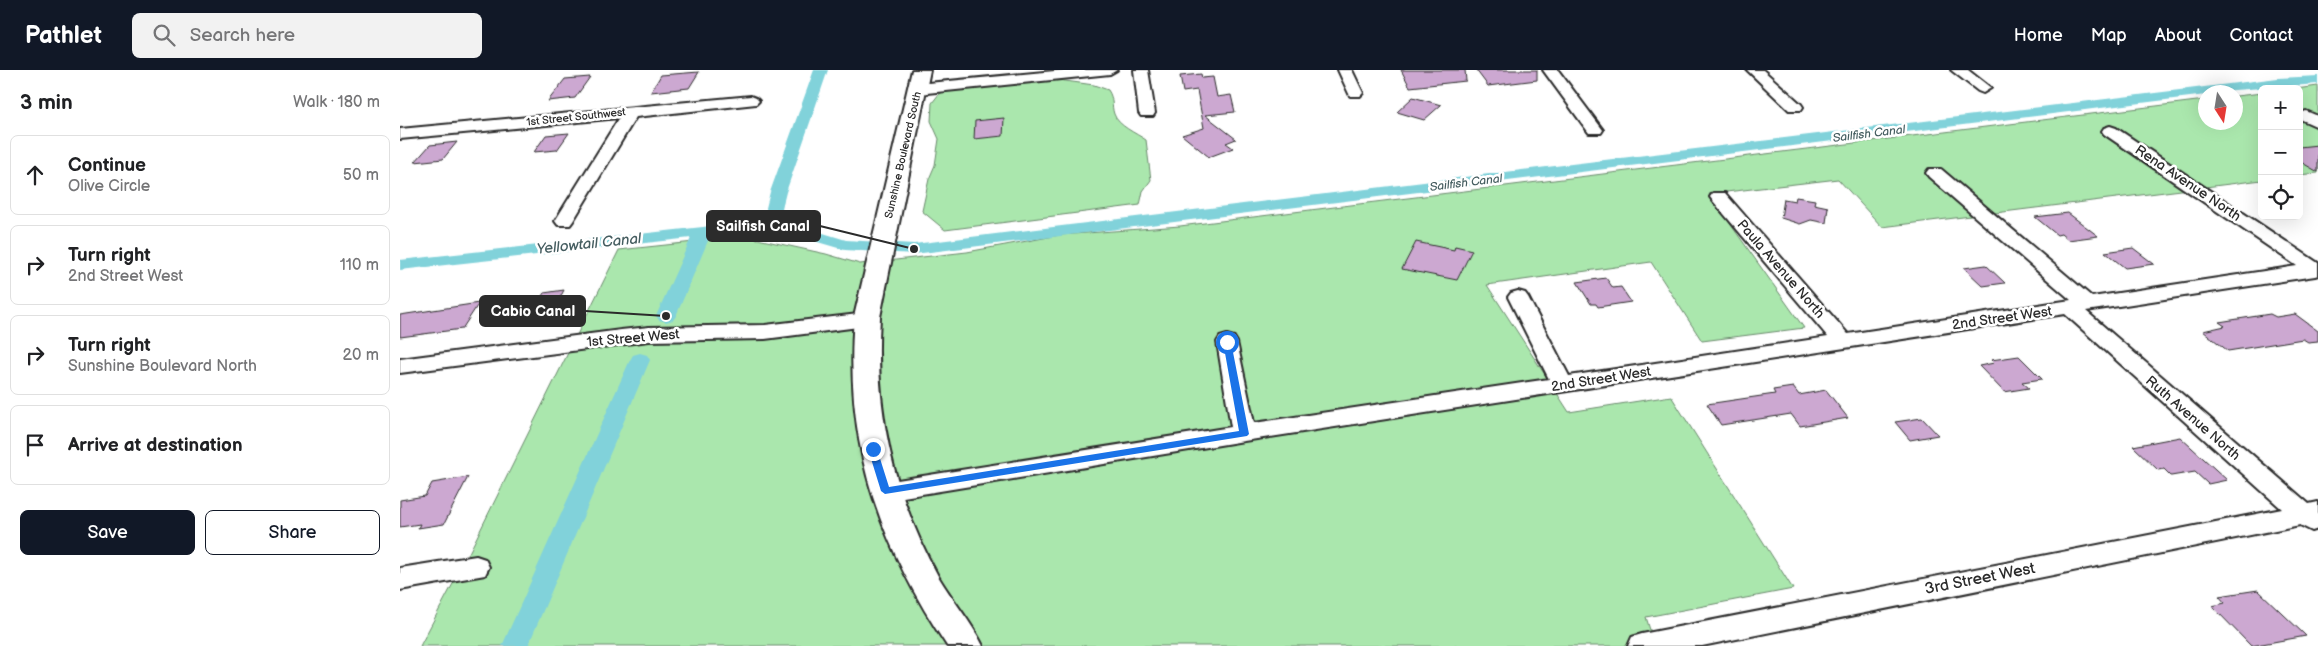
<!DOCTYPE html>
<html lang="en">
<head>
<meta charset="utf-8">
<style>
  :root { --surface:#fff; --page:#f2f2f2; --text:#202124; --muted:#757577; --line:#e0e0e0; --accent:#111827 }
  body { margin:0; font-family:"Balsamiq Sans",sans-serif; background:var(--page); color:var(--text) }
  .controls { position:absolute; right:15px; top:15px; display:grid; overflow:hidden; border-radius:8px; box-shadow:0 5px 20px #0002 }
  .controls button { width:45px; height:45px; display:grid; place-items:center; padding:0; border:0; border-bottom:1px solid var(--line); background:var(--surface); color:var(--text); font:25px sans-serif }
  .compass { position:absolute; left:1798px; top:15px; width:45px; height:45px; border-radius:50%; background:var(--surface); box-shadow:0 5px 20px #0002; rotate:168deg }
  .stop { position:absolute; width:15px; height:15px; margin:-11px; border:4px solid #1a73e8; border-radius:50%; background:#fff }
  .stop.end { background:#1a73e8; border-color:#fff; box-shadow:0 1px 5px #0008 }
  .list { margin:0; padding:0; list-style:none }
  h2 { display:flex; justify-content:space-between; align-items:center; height:65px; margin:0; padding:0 20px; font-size:21px }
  h2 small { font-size:16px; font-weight:400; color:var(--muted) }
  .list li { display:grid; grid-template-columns:32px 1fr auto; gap:15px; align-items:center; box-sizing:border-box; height:80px; margin:0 10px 10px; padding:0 10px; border:1px solid var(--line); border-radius:8px }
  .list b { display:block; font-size:19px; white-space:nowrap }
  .list p { margin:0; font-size:16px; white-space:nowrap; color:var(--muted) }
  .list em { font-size:16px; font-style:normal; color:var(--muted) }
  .actions { display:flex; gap:10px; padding:15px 20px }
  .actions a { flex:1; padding:11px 0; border:1px solid var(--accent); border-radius:8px; text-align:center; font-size:18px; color:var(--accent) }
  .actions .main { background:var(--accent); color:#fff }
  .icon { flex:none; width:28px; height:28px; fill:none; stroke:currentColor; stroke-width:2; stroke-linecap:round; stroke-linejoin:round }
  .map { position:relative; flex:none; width:1918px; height:576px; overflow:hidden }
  header { display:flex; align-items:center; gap:30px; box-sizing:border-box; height:70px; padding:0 25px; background:var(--accent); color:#fff }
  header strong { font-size:24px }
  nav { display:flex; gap:28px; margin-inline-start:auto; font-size:18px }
  .search { width:350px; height:45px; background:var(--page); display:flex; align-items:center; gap:12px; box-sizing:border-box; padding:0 18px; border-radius:8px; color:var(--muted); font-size:19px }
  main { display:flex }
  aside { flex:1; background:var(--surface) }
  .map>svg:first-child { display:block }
  .green { fill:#aae7ad; stroke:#6a896c }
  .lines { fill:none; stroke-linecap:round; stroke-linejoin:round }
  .canal { fill:#81d2da; fill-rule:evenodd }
  .building { fill:#cca8d1; stroke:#2b2b2b }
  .minor-casing { stroke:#2b2b2b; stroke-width:4 }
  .tertiary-casing { stroke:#2b2b2b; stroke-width:4 }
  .minor { fill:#fff; fill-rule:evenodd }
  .tertiary { fill:#fff; fill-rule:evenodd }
  .route { fill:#1a73e8 }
  .labels { text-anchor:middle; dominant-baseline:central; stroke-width:5; stroke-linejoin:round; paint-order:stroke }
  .far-street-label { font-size:11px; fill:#2b2b2b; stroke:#fff }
  .far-water-label { font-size:12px; font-style:italic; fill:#455d60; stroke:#fff }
  .street-label { font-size:14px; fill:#2b2b2b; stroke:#fff }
  .water-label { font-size:15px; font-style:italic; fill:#455d60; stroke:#fff }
  .near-street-label { font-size:16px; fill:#2b2b2b; stroke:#fff }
  .leader { fill:none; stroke:#2b2b2b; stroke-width:2 }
  .callout-dot { fill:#2b2b2b; stroke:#fff; stroke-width:2 }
  .callout { fill:#2b2b2b; stroke:#2b2b2b; stroke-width:2 }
  .callout-label { font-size:15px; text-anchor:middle; font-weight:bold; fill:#fff }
</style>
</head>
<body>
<header>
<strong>Pathlet</strong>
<div class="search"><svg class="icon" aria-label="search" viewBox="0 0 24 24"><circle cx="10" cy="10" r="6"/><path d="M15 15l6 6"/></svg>Search here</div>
<nav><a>Home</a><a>Map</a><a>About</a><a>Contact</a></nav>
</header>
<main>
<aside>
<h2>3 min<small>Walk · 180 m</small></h2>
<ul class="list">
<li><svg class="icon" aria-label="ahead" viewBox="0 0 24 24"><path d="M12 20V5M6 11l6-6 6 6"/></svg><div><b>Continue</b><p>Olive Circle</p></div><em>50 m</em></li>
<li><svg class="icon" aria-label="right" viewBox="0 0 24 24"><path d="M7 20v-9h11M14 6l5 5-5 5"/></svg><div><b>Turn right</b><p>2nd Street West</p></div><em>110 m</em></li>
<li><svg class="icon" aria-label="right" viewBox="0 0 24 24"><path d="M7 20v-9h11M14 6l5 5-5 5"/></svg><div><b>Turn right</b><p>Sunshine Boulevard North</p></div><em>20 m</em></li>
<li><svg class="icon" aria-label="arrive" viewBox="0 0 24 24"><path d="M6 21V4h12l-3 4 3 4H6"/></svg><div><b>Arrive at destination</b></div></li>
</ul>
<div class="actions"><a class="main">Save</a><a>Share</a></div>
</aside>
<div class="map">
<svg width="1918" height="576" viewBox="0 0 1918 576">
  <rect width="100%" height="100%" fill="#fff"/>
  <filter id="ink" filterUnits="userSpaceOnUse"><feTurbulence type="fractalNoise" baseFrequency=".02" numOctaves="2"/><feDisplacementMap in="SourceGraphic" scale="10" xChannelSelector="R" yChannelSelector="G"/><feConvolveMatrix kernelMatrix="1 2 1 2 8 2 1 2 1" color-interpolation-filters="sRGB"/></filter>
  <g filter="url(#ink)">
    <path class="green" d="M637,7L694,15L708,20C714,29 711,35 714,44C718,56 736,63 746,70L751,110L743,121L740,135L545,160L522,141L529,109L535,95L539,69L531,51L532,33L546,15Z
      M1918,16V103L1899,105V19H1896Z
      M1862,23V110L1482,157L1438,109L1309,124L1404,258L1302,271L1251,192L1087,215L1169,342L1271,326L1393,519L1246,547L1255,576H584L540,510L517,466L497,416L478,340V248L487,191L567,182L660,165L780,156L1805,30L1806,52H1836V26Z
      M353,168L426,184L460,194L468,193C464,226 454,266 454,299C453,377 477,457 515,525C525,542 537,559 548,576H20L65,491L219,180L322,169Z"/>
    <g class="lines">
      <path class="canal" d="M414,0H428L386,122L382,138L387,152L446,170L514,174L1878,8L1918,6V14L1806,22V25L514,184L445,180L373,159L371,155L310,166L276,246L273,250L266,252L259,250L256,246L291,168L0,200V190L303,157L368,146L366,138L370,122Z
        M240,283L247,285L250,290L128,576H102L230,290L233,285Z"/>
    </g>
    <path class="building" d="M1001,0H1065L1066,11L1010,17Z
      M1076,0H1137V10L1088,16Z
      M299,2L289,18L251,22L261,5Z
      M801,4L802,8L813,7L817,27L831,25L835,42L805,45L836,69L826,73L833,78L809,87L782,65L804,58L797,20L783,22L780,6Z
      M190,7L175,28L148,31L165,9Z
      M1013,27L1041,35L1024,50L997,42Z
      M604,48L603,66L574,69L575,51Z
      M169,63L157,80L134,82L146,65Z
      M57,72L43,89L15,92L30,75Z
      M1918,75V102L1899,91V77Z
      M1396,127L1415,130L1414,134L1428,137L1426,153L1411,150L1400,154L1381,148L1384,129L1395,131Z
      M1668,143L1698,166L1668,170L1661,164L1657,165L1635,147Z
      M1016,172L1054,180L1055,176L1072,180L1057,210L1002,199Z
      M1733,178L1754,194L1725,198L1705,182Z
      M1586,195L1605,213L1583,216L1564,198Z
      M1206,208L1213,218L1221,217L1231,232L1198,237L1196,234H1191L1177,212Z
      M164,220L150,247L125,250L144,223Z
      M79,233L62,259L0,267V245Z
      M1870,244L1876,247L1895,244L1918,261V271L1908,272L1903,269L1828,281L1803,261L1825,256L1819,252Z
      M1619,286L1642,309L1622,312L1629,318L1604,322L1579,296L1594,293L1591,290Z
      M1393,317L1399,325L1426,320L1448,348L1400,356L1391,344L1321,355L1307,334L1375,324L1373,320Z
      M1522,348L1538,365L1510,370L1495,352Z
      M1780,367L1827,410L1808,414L1795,402L1771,406L1764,399L1758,400L1733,376Z
      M68,407L44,454L18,458L20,454L0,457V430L25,426L32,413Z
      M1858,520L1906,566L1851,576L1812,536L1825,533L1819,526Z"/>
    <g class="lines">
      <defs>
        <path id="minor" d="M665,0H717L710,4L517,24L509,19L517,14Z
          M734,0H748L755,43L753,46H741L739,43Z
          M938,0H952L963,23L960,26H950Z
          M1143,0H1158L1203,60L1201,63H1189Z
          M1347,0H1363L1401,34L1403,37L1401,40H1389Z
          M1551,0H1568L1591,18L1583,23L1578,21Z
          M351,26L356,28L359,31L356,34L236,47L173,151L170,155H158L155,151L219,48L0,69V59Z
          M1906,41L1918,46V57L1900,49L1899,44Z
          M1710,56L1716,58L1918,193V205L1915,206L1686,241L1909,434L1918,432V459L1912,461L1900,455L1302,576H1228L1232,567L1242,564L1882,439L1665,244L844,371L485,430L476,428L473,421L476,414L485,412L831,357L817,272L820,267L827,265L834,267L837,272L854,353L1149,309L1108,227L1111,223L1118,221L1125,223L1128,227L1169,306L1428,267L1313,131L1310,127L1313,123H1325L1448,264L1671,230L1529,107L1526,103L1529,99H1541L1692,227L1897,196L1704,64L1702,61L1704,58Z
          M467,243L474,245L477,250L474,255L365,269L249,271L0,303V289L221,260L249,257L365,255Z
          M76,486L85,489L89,497L85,505L0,520V498Z"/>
        <path id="tertiary" d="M512,0H530L480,247C474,341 493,423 538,506C552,530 571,551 583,576H547C478,472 444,373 454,247Z"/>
      </defs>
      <use href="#minor" class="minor-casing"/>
      <use href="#tertiary" class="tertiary-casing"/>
      <use href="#minor" class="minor"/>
      <use href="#tertiary" class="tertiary"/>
    </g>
  </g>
  <path class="route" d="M827,269L831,272L849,364L847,366L485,424L481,421L468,379L473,376L477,379L489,417L839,361L823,272Z"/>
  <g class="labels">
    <g class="far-street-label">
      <text transform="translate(176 47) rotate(-6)">1st Street Southwest</text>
      <text transform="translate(503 85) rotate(-77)">Sunshine Boulevard South</text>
    </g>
    <g class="far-water-label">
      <text transform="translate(1469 64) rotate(-7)">Sailfish Canal</text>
      <text transform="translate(1066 113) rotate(-7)">Sailfish Canal</text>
    </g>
    <g class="street-label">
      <text transform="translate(1788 113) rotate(34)">Rena Avenue North</text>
      <text transform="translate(1381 199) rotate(49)">Paula Avenue North</text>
      <text transform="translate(1602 248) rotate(-8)">2nd Street West</text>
      <text transform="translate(233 268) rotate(-5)">1st Street West</text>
      <text transform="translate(1201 309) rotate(-9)">2nd Street West</text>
      <text transform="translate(1793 348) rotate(41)">Ruth Avenue North</text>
    </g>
    <g class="water-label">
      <text transform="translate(189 174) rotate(-6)">Yellowtail Canal</text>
    </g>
    <g class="near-street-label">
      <text transform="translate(1580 509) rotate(-11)">3rd Street West</text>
    </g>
  </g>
  <path class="leader" d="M514 179L420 156M266 246L185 241"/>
  <g class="callout-dot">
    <circle cx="514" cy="179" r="5"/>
    <circle cx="266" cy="246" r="5"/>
  </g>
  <g class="callout">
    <rect x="307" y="141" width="113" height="30" rx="5"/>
    <rect x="80" y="226" width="105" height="30" rx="5"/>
  </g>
  <g class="callout-label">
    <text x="363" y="161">Sailfish Canal</text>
    <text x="133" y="246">Cabio Canal</text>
  </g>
</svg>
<div class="controls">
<button>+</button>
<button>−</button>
<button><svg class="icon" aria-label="locate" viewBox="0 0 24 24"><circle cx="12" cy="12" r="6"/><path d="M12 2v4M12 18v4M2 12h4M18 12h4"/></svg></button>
</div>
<svg class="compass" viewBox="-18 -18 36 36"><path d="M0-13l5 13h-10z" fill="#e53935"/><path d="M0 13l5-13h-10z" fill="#757577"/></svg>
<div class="stop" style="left:827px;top:272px"></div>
<div class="stop end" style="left:473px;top:379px"></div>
</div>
</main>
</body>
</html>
